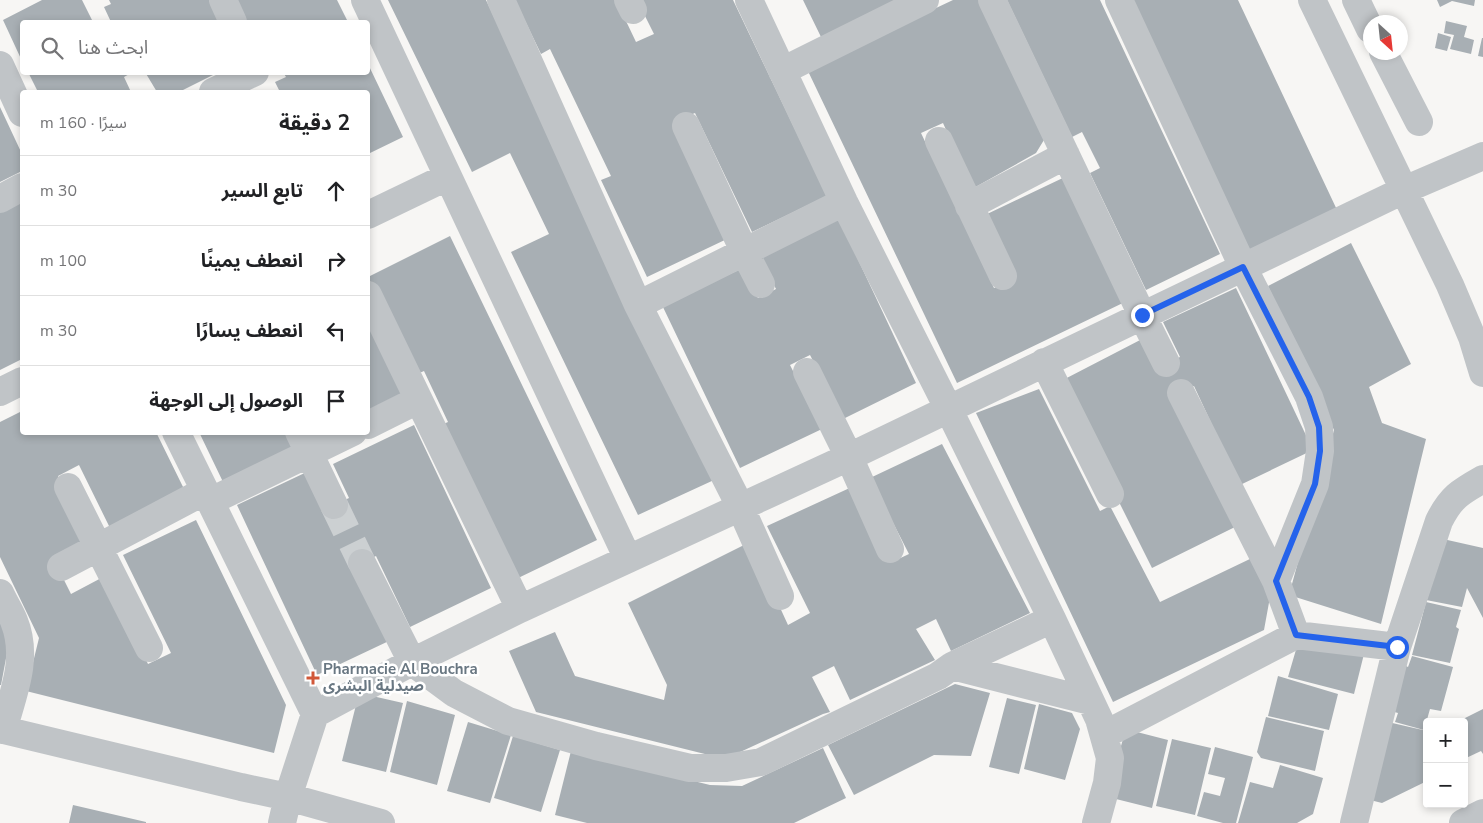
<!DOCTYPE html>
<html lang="ar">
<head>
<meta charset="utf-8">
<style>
  :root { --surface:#fff; --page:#f2f2f2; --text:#202124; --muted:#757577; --line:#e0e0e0 }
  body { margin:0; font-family:"Nunito Sans","Noto Sans Arabic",sans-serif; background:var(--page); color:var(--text); direction:rtl }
  .controls { position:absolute; right:15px; bottom:15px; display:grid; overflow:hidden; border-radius:5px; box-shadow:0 2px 8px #0003 }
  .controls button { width:45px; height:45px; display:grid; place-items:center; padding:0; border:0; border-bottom:1px solid var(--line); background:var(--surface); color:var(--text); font:25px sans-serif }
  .compass { position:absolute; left:1363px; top:15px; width:45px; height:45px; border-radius:50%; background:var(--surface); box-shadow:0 2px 8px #0003; rotate:153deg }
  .stop { position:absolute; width:15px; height:15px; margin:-11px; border:4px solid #2563eb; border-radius:50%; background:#fff }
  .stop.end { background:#2563eb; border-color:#fff; box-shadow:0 1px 5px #0008 }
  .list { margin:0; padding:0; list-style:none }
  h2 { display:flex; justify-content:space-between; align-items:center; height:65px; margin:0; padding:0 20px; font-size:21px }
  h2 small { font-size:16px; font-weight:400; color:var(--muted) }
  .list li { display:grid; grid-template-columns:32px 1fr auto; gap:15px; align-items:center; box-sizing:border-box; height:70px; padding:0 20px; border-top:1px solid var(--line) }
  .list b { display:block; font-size:19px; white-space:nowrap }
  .list em { font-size:16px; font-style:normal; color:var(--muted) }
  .icon { flex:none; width:28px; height:28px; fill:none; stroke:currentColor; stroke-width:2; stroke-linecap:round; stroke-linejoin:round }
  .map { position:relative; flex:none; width:1483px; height:823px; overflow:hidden; direction:ltr }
  .search { position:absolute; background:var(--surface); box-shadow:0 2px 8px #0003; left:20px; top:20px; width:350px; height:55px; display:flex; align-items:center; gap:12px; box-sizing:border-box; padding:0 18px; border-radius:5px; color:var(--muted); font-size:19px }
  .panel { position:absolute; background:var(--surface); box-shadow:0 2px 8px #0003; left:20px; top:90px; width:350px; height:345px; border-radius:5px; direction:rtl }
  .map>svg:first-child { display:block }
  .building { fill:#a8afb4 }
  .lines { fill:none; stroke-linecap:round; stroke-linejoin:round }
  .minor-tunnel { stroke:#ccd0d2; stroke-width:28; stroke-dasharray:28 14; stroke-linecap:butt }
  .minor { stroke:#c0c4c7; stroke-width:28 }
  .route { stroke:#2563eb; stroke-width:6 }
  .poi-dot { fill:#d15839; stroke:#fff; stroke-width:2 }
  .labels { text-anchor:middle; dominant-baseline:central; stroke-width:5; stroke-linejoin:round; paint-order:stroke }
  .poi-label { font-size:15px; font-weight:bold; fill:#697782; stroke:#fff; text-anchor:start }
</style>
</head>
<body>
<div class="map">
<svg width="1483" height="823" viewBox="0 0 1483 823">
  <rect width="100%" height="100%" fill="#f7f6f4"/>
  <path class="building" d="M42,0H82L93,22H22V61L3,20Z
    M109,0H209L219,22H111L104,7L111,4Z
    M235,0H337L348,22H246Z
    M388,0H486L714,480L638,515L511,252L549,234L510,153L472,172Z
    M515,0H616L636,42L654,34L637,0H733L827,196L752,232L695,113L674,122L729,238L647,277L601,180L611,176L550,49L541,54Z
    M803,0H896L821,37Z
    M953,0H984L1047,135L1036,153L972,189L943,123L921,133L994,288L1014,279L985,215L1067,176L1127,301L957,383L807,69Z
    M1007,0H1100L1220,254L1146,290L1090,173L1100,168L1082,132L1072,137Z
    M1132,0H1238L1338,212L1253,257Z
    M1437,0H1475L1474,6L1452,1L1440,7Z
    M1446,21L1467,26L1464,37L1474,40L1471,54L1450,49L1454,35L1444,33Z
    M1438,33L1451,37L1447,51L1435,48Z
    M1482,38H1483V57L1478,56Z
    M368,64L403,137L368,154V92H280L275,82L286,77L283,72H368Z
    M28,72H133L124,77L131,92H38Z
    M145,72H219L179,92H157Z
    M0,107L22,154V171L0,182Z
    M22,198V359L0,370V209Z
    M839,219L916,383L843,419L810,355L790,365L822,429L740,468L662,305L741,269L758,298L776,289L759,256Z
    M450,236L597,540L514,580L439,426L448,422L424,371L415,375L368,277Z
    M1351,243L1411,364L1369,387L1382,423L1426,439L1381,624L1289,595L1334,430L1268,286Z
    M1236,288L1313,450L1240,485L1194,386L1173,397L1235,527L1152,568L1059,382L1144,338L1166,363L1180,357L1163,322Z
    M368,322L404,396L368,414Z
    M1039,389L1100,511L1110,506L1160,602L1252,558L1270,597L1264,630L1113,702L976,413Z
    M22,411V432H156L185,491L110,528L79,465L58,476L92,545L55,562L71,594L105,576L148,664L171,653L123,555L196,520L286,705L274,753L26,691L39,638L0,557V422Z
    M414,425L491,588L410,627L376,556L356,566L391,640L317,675L237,505L311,470L334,505L349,498L333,464Z
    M199,432H291L298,447L224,484Z
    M942,444L1030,613L951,651L936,619L916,629L935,660L850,700L834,666L812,677L830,712L823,714L725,759L536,712L509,651L555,632L575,676L664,700L667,685L628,603L750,542L788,625L810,613L767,526L854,486L892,562L909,554L870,478Z
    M1443,539L1483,548V618L1467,588L1462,607L1426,600Z
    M1426,602L1461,610L1456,627L1459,629L1450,663L1412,655Z
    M0,617L10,637L1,685H0Z
    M1300,636L1365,650L1354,694L1288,677Z
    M1412,656L1453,667L1441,711L1430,709L1424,730L1395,722L1398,713L1391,711L1404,665L1408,667Z
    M1278,676L1338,694L1329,730L1268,716Z
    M955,684L990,693L971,756L934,755L854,795L828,745Z
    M359,693L403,703L386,772L342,761Z
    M1007,698L1036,705L1019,774L989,767Z
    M407,701L455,715L437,785L390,772Z
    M1039,704L1072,713L1080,729L1065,780L1024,769Z
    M1483,709V754L1481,751L1464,759V722H1457Z
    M1266,717L1324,731L1315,771L1261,758L1257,752Z
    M468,722L511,735L490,803L447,791Z
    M1388,722L1427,731V781L1382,803L1366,799Z
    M1133,731L1168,740L1152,808L1112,798L1109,788L1123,739Z
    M513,736L560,750L541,812L494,798Z
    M1172,739L1211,748L1195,815L1156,806Z
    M1215,747L1253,757L1236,823H1223L1197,816L1204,792L1220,796L1225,778L1208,774Z
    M823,748L846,798L794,823H587L555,815L571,751L710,785L742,786Z
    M1280,765L1323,778L1313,814L1297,823H1238L1250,782L1273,788Z
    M73,805L146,822V823H69Z"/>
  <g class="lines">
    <path class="minor-tunnel" d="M334,505L362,563"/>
    <path class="minor" d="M223,0L233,22
      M365,0L628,559
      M501,0L638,305L740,506L780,596
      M628,0L633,10
      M749,0L844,202L949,410L1052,619L1099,719L1110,758L1107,783L1096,823
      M992,0L1142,315L1166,363
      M1119,0L1243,267L1309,397L1319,427L1320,451L1315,484L1276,581L1296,635
      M1312,0L1450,285L1472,337L1483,373
      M1356,0L1370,29
      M1383,52L1419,122
      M0,65L22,113
      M782,71L925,0
      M213,92L255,72
      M686,126L744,251L761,284
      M939,141L1003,276
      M0,199L22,187
      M969,206L1066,155
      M368,215L447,177
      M368,295L520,609
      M638,305L844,202
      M1044,362L1110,494
      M807,372L849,457L890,549
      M0,392L22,381
      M1181,393L1276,581
      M368,425L418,400
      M176,432L315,714
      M299,432L334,505
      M68,487L149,648
      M211,501L353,432
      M362,563L412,662L454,693L508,721L596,746L690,768H726L761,762L938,676L952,666L1090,701
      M61,567L205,491
      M0,593C4,602 10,611 14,621C29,658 13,694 3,730
      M952,666L1052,619
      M0,729L241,787L288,797L381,823
      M1104,735L1296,635L1397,647
      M282,823L288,797L315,714L412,662L520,609L849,457L1404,190L1483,156
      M1354,823L1397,647L1439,521C1451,497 1460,492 1483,479
      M1463,823L1483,813"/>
  </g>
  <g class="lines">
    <path class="route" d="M1142,315L1243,267L1309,397L1319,427L1320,451L1315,484L1276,581L1296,635L1397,647"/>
  </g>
  <path class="poi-dot" d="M310.5 670.5h5v5h5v5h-5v5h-5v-5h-5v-5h5z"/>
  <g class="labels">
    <g class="poi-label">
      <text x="323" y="669">Pharmacie Al Bouchra<tspan x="323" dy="17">صيدلية البشرى</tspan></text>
    </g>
  </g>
</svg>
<div class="controls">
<button>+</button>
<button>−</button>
</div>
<svg class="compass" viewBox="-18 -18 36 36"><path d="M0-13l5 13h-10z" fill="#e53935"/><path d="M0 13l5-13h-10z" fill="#757577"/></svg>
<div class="stop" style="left:1397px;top:647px"></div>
<div class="stop end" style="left:1142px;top:315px"></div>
<div class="search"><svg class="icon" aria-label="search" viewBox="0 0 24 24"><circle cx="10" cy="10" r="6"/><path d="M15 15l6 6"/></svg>ابحث هنا</div>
<section class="panel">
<h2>2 دقيقة<small>سيرًا · 160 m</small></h2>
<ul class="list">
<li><svg class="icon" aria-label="ahead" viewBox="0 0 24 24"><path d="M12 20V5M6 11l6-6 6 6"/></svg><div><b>تابع السير</b></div><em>30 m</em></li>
<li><svg class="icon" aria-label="right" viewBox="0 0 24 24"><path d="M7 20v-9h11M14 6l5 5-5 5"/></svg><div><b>انعطف يمينًا</b></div><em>100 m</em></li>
<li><svg class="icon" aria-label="left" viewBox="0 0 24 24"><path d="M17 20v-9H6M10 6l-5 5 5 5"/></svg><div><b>انعطف يسارًا</b></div><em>30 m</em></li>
<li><svg class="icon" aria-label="arrive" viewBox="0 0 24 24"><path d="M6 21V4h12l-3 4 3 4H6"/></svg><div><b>الوصول إلى الوجهة</b></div></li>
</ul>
</section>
</div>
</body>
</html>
